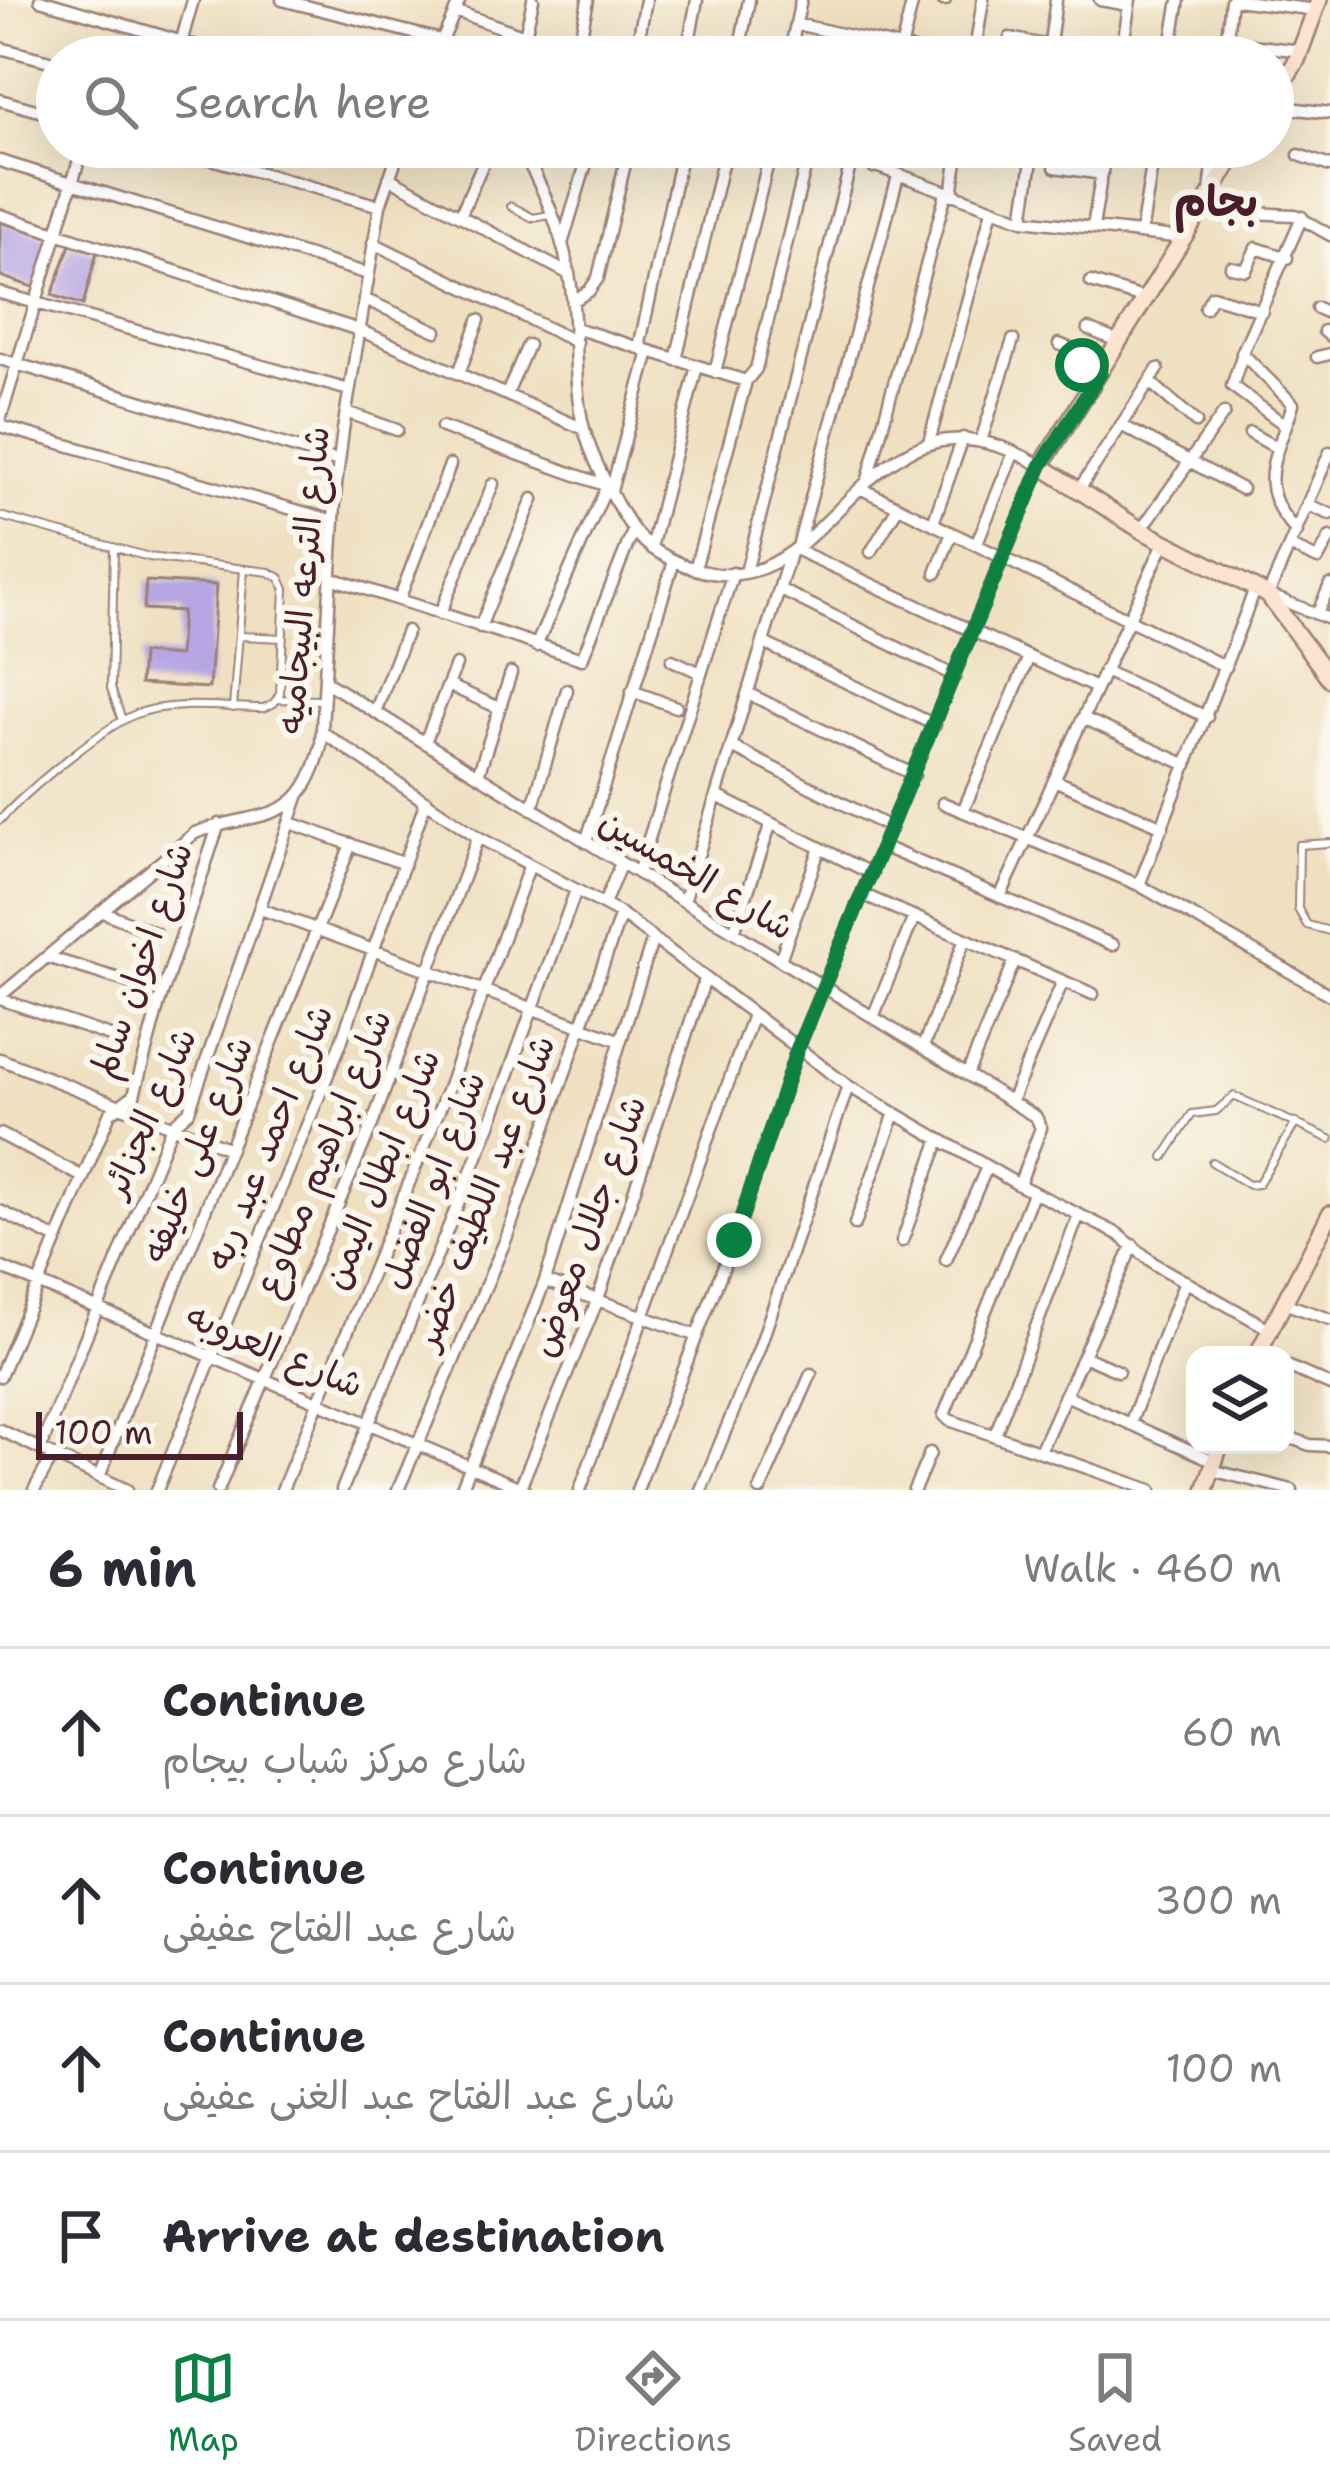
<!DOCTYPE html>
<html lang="en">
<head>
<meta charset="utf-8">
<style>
  :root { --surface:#fff; --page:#f2f2f3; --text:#2b2b33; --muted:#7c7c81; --line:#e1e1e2; --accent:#0b8043 }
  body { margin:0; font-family:"Shantell Sans","Playpen Sans Arabic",sans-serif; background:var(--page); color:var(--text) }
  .controls { position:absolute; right:36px; bottom:36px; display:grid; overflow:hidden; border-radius:24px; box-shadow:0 12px 48px #0002 }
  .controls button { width:108px; height:108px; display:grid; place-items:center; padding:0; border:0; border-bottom:3px solid var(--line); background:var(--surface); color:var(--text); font:60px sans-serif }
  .scale { position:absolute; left:36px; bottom:30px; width:207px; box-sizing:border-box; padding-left:12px; border:6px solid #4a1f2b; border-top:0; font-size:33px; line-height:42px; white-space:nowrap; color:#4a1f2b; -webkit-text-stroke:9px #fbf7ec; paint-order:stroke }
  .stop { position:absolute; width:36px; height:36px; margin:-27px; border:9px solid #0b8043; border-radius:50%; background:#fff }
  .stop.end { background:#0b8043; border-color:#fff; box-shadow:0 3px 12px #0008 }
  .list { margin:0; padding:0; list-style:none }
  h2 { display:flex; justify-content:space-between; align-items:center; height:156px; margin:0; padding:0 48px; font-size:51px }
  h2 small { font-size:39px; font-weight:400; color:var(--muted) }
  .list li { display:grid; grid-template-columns:78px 1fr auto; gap:36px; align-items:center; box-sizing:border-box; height:168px; padding:0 48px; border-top:3px solid var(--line) }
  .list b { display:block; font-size:45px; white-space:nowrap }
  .list p { margin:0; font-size:39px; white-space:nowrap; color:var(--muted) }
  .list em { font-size:39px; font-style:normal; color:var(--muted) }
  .icon { flex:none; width:66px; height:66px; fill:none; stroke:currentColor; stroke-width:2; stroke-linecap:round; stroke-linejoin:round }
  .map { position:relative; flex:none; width:1330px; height:1490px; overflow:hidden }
  .search { position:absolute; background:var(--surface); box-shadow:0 12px 48px #0002; left:36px; right:36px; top:36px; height:132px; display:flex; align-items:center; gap:30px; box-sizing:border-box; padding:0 42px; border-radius:66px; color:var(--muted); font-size:45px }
  .sheet { height:828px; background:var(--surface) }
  nav { display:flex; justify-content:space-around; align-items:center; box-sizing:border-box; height:168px; border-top:3px solid var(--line); background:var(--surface); font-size:33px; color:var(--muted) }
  nav a { display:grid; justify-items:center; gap:6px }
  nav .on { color:var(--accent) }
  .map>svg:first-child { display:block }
  .building { fill:#b6a6e3 }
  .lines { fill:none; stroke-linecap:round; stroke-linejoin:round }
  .lane-casing { stroke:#9c8076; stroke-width:10 }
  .street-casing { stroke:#9c8076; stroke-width:15 }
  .secondary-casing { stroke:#9c8076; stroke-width:20 }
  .lane { stroke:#fff; stroke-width:6 }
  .street { stroke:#fff; stroke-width:10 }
  .secondary { stroke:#fde4d1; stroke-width:15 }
  .route { stroke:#0b8043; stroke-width:15 }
  .labels { text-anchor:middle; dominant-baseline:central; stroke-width:12; stroke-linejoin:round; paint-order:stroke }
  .street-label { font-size:36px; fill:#4a1f2b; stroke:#fbf7ec }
  .quarter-label { font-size:42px; font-weight:bold; fill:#4a1f2b; stroke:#fbf7ec }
</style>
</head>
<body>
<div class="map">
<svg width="1330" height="1490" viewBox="0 0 1330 1490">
  <rect width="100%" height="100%" fill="#fbf7ec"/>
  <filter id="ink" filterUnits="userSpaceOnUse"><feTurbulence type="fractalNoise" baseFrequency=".00833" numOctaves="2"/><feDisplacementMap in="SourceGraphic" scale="24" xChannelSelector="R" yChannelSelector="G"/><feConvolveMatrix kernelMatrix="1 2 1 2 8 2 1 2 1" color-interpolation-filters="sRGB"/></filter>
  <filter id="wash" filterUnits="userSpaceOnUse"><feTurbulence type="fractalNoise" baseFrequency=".004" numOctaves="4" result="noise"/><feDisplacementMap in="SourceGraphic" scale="48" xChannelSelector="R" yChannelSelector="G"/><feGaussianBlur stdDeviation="2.7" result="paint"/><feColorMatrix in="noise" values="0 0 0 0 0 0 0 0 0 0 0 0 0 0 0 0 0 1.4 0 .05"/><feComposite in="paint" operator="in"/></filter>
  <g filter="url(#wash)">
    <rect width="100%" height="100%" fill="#efe0c1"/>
    <g id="blocks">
      <path class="building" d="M0,222L52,238L36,288L0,276Z
        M70,245L97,252L83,305L52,295Z
        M146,581L216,585L209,688L140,684L142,653L179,656L182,611L144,609Z"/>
    </g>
  </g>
  <g filter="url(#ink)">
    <use href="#blocks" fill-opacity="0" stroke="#9c8076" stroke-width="3"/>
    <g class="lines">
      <defs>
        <path id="lane" d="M511,206L533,218L550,215
          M0,516L149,557L269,572L280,578L285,589L280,693L274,703L264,708C226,708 178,701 142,712C108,721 25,793 0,820
          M114,548L111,688L122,720
          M239,636L283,638
          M278,699L322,700
          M233,708L244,570
          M1330,843L1299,845L1298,909L1307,925L1330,931
          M1164,1157L1192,1114L1216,1111L1234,1096L1330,1139
          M1212,1162L1249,1185L1258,1184L1296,1123"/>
        <path id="street" d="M40,0L234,57
          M282,0L441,40
          M943,0H945
          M1100,0L1129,5
          M1235,0L1317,10
          M455,11L584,57
          M796,24L937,55
          M525,36L533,0
          M1010,38L1049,46
          M1226,42L1301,51
          M1077,45L1122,52
          M0,48L57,63
          M577,55L588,0
          M177,57L193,0
          M435,57L460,0
          M635,57L646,0
          M686,57L697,0
          M738,57L749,0
          M789,57L801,0
          M899,57L913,0
          M974,57L983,0
          M1048,57L1056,0
          M1121,57L1130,0
          M1169,57L1179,0
          M1225,57L1231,0
          M0,100L57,116
          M1273,106L1330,113
          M168,147L380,206
          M357,147L396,158
          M519,147C542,183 562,232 569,274C579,325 571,379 584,429C591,455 604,480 617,504C628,523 638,540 658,552C835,658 846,350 1041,466L797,1050L734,1240L637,1490
          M824,147L1023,220L1184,238
          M987,147L1032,160
          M1299,155L1330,166
          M0,161L368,274
          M873,167L878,147
          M1055,167L1102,174
          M898,176L797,550L1096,688
          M389,178L569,274
          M1210,192L1215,147
          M952,195L959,147
          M1200,211L1295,215L1330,235
          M0,215L359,330L584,429
          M460,216L490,147
          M1023,220L1034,147
          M1093,227L1106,147
          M1141,233L1155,147
          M373,243L576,342
          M562,244L591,147
          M1231,267L1246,270L1256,248L1287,258
          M1091,282L1146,299
          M0,293L349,390
          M364,299L436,331
          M573,301L589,291L598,278L629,147
          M1205,308L1212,296L1262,311
          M1317,308L1330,314
          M575,328L746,381
          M1088,329L1120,342
          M1324,331L1330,336
          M1059,344L1080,353L1082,365L1100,374
          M1242,356L1232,386L1285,425
          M1317,357L1330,354
          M0,359L339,461
          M676,360L726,147
          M715,372L772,147
          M459,373L479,320
          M1150,382L1196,422
          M507,394L528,345
          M346,412L397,430
          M0,420L83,147
          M1121,425L1242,489
          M0,426L334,521
          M442,427L607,486L536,646
          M1250,433L1277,448
          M981,441L1013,340
          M929,442L992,210
          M1330,452L1268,595L1330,619
          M868,479L946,193
          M860,488L1226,667
          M611,491L648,355L640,343L683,147
          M1078,491L1158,369
          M1308,505L1330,514
          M933,523L963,438
          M1141,530L1224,413
          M1297,532C1252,485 1277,457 1293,404L1242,353L1302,217
          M976,545L1014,452
          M1291,547L1318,559L1330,537
          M651,548L697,366
          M871,552L898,507
          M695,569L746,381L756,369L810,147
          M746,572L852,158
          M936,573L952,533
          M331,578L582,659L633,531
          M781,590L955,676
          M399,600L450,465
          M440,614L493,484
          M1317,614L1330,585
          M480,627L533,499
          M764,643L935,725
          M672,660L701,673
          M1104,671L1207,717
          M326,682L1036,1117L1041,1128L1019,1185
          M448,685L499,708
          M632,691L676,707
          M749,694L914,775
          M375,712L407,631
          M1083,718L1187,765
          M322,732L478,837L621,914L848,1086L1019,1185L1118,1234L1156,1265L1271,1330
          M425,742L456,665
          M732,747L891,828
          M478,775L511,673
          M1054,780L1163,827
          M717,796L872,874
          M943,803L1139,885L1330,995
          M532,809L567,690
          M963,811L1029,657
          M291,823L402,863
          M586,842L674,561
          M884,847L1113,945
          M638,873L733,573
          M1139,885L1255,589
          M864,895L1093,994
          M1000,897L1164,543
          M684,901L789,557
          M604,904L621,863
          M261,909L621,1041
          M101,911L155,933
          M734,932L771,823
          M47,957L132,983
          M780,960L820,848
          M0,996L195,833C259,808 300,830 321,746L336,485L343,430L380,206L400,147
          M0,999L113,1037
          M873,1017L914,917
          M923,1047L965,939
          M0,1059L230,1149
          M967,1075L1015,960
          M1011,1101L1063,981
          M0,1134L83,1177
          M1033,1193L944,1415L949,1420L1151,1490
          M0,1211L57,1239
          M855,1224L895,1113
          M902,1241L940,1139
          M946,1260L987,1167
          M0,1267L525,1490
          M545,1281L697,1336
          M1286,1304L1330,1319
          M1083,1356L1118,1371
          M1285,1365L1330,1385
          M0,1376L110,1113L134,1095L159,1003L219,824
          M1065,1395L1214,1461
          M1130,1424L1185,1281
          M0,1430L127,1490
          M995,1435L1078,1217
          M1285,1436L1310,1445L1330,1446
          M40,1449L172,1126L189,1111L298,797
          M1040,1451L1133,1245
          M1211,1470L1292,1490
          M99,1477L351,844
          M34,1490L53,1455
          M157,1490L340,1045L426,801
          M218,1490L373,1122L478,837
          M282,1490L447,1091L529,867
          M342,1490L491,1122L576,890
          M398,1490L506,1239L621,914
          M461,1490L545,1281L653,938
          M519,1490L598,1299L705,979
          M580,1490L753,1015
          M701,1490L759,1349L848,1086
          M760,1490L811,1374
          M914,1490L930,1453"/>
        <path id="secondary" d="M1273,99L1297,60L1319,0
          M1240,147L1041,466L1141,530L1268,595L1330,679
          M1257,1355L1330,1214
          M1205,1490L1220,1445"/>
      </defs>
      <use href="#lane" class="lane-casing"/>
      <use href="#street" class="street-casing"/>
      <use href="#secondary" class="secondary-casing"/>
      <use href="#lane" class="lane"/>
      <use href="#street" class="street"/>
      <use href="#secondary" class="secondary"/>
    </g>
  </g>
  <g class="lines" filter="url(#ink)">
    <path class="route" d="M734,1240L797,1050L1041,466L1100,374L1082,365"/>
  </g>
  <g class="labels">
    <g class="street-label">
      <text transform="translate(303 580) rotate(-85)">شارع الترعه البيجاميه</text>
      <text transform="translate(697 874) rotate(31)">شارع الخمسين</text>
      <text transform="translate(141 960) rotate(-71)">شارع اخوان سالم</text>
      <text transform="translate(149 1112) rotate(-66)">شارع الجزائر</text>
      <text transform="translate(269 1137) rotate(-68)">شارع احمد عبد ربه</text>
      <text transform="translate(197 1149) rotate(-68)">شارع على خليفه</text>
      <text transform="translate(323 1153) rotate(-68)">شارع ابراهيم مطاوع</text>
      <text transform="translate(381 1169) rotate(-68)">شارع ابطال اليمن</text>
      <text transform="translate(433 1180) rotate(-69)">شارع ابو الفضل</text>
      <text transform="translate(484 1192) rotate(-69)">شارع عبد اللطيف خضر</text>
      <text transform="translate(588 1226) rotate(-70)">شارع جلال معوض</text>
      <text transform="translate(275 1350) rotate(23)">شارع العروبه</text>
    </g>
    <g class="quarter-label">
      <text x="1216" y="201">بجام</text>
    </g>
  </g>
</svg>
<div class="controls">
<button><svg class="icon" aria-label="layers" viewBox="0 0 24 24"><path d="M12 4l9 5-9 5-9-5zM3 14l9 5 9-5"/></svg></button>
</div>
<div class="scale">100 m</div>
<div class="stop" style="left:1082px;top:365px"></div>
<div class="stop end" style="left:734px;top:1240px"></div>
<div class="search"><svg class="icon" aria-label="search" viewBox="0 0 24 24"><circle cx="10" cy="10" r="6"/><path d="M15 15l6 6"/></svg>Search here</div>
</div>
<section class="sheet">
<h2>6 min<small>Walk · 460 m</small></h2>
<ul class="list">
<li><svg class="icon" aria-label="ahead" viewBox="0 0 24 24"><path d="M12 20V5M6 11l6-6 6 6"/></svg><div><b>Continue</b><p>شارع مركز شباب بيجام</p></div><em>60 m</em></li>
<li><svg class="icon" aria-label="ahead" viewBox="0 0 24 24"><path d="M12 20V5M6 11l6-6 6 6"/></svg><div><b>Continue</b><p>شارع عبد الفتاح عفيفى</p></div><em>300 m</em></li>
<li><svg class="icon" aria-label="ahead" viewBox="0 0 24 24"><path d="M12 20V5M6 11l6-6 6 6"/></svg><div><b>Continue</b><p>شارع عبد الفتاح عبد الغنى عفيفى</p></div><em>100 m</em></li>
<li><svg class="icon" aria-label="arrive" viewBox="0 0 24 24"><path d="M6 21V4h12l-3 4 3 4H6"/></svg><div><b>Arrive at destination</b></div></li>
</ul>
</section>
<nav>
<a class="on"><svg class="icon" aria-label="map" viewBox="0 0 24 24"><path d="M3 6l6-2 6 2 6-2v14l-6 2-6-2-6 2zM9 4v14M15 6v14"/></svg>Map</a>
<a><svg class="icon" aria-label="directions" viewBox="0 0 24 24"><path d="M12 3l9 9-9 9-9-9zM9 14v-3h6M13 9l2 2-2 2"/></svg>Directions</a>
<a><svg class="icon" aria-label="saved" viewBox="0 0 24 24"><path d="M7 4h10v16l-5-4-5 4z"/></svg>Saved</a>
</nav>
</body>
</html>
